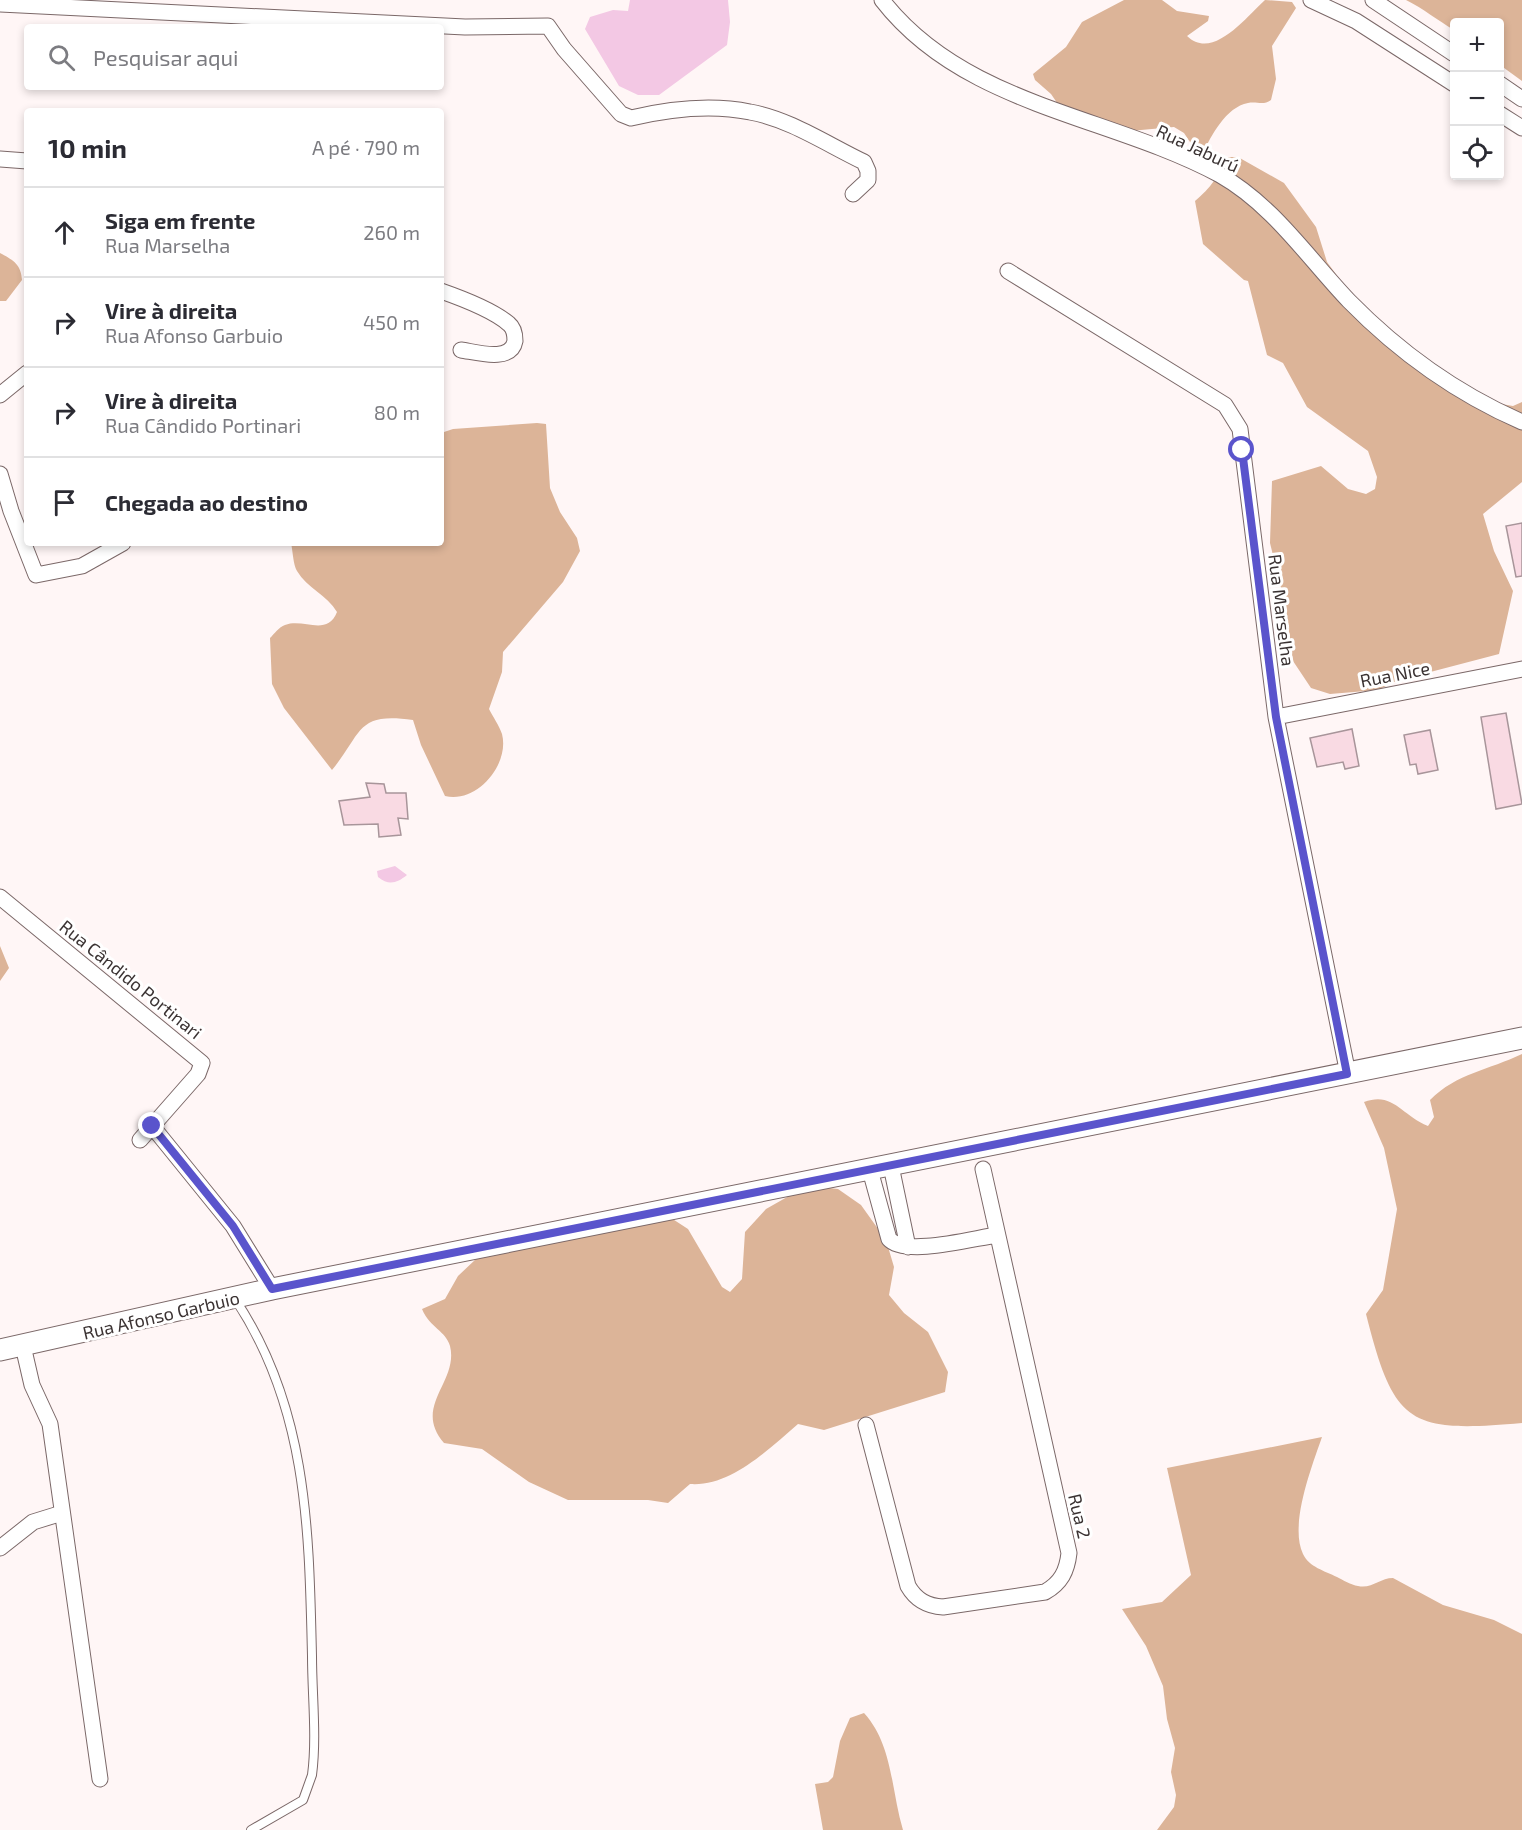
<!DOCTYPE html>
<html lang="pt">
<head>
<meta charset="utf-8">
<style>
  :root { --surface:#fff; --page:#f2f2f3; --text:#2b2b33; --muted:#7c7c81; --line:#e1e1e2 }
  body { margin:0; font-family:"Exo 2",sans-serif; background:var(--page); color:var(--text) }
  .controls { position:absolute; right:18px; top:18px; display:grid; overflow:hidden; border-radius:6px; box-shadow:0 3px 9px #0003 }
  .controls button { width:54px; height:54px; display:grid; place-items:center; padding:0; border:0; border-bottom:2px solid var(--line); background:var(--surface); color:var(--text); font:30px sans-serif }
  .stop { position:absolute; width:18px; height:18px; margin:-14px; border:4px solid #5a54cc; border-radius:50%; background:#fff }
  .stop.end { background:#5a54cc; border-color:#fff; box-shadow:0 2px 6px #0008 }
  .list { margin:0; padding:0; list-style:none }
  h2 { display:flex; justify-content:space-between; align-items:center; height:78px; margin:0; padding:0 24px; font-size:26px }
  h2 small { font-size:20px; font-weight:400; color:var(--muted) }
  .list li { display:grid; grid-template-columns:39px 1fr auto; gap:18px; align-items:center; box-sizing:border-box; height:90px; padding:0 24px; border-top:2px solid var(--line) }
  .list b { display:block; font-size:22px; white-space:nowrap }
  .list p { margin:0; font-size:20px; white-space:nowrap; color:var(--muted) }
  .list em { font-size:20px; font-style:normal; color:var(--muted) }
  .icon { flex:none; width:33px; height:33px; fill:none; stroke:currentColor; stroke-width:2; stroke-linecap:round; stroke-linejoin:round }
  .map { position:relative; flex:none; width:1522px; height:1830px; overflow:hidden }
  .search { position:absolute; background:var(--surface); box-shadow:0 3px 9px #0003; left:24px; top:24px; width:420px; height:66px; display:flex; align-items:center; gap:15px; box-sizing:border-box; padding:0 21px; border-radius:6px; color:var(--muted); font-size:22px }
  .panel { position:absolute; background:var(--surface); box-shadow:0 3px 9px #0003; left:24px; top:108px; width:420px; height:438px; border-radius:6px }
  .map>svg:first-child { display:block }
  .forest { fill:#dcb498 }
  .water { fill:#f3c8e4 }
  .building { fill:#f9dae3; stroke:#a8959a; stroke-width:1.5 }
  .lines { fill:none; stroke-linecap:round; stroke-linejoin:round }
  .lane-casing { stroke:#7b6868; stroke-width:10 }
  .street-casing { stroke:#7b6868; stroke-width:17 }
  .secondary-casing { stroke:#7b6868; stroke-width:23 }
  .lane { stroke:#fff; stroke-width:8 }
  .street { stroke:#fff; stroke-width:15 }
  .secondary { stroke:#fff; stroke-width:21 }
  .route { stroke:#5a54cc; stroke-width:8 }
  .labels { text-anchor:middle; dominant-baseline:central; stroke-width:6; stroke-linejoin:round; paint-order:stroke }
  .street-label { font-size:18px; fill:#3b3333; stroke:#fff }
</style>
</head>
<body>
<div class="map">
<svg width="1522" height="1830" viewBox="0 0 1522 1830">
  <rect width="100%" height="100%" fill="#fff6f6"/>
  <path class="forest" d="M1124,0H1162L1177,11L1209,16L1208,21L1187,36C1213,61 1246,17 1265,0L1292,2L1296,8L1272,46L1276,79L1271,100C1263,106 1257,101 1248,103C1226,107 1211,136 1203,153L1196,151L1184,133L1174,127L1119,132L1066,116L1051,94L1035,80L1033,74L1066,47L1082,22Z
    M1406,0H1522V81L1500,65V22H1454V30C1437,20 1424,9 1406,0Z
    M1222,157H1238L1284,183L1316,227L1327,262L1338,277L1349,302L1472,399L1513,406L1522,402V482L1483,514L1494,551L1513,591L1499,654L1396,681L1378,690L1330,694L1311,688L1293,661L1285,604L1270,543L1272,481L1321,466L1348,489L1366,494L1375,489L1377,477L1368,451L1307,407L1283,363L1267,355L1248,281L1244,280L1203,244L1195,201C1211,187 1219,178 1222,157Z
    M0,253C13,260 21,264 22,280L6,301H0Z
    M537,423L546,424L550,488L560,512L577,538L580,551L563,582L503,652L502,672L489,709C493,717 499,725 502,734C510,765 476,804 445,796L421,745L413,720C356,712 363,732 332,770L284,708L272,684L270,638C274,634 279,627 285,625C304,618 327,637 337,612C327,595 307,588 297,571C293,564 293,552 291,543H441V433L453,429Z
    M0,946L9,968L0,981Z
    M1522,1054V1423C1409,1433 1394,1425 1366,1314L1383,1290L1397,1209L1384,1148L1364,1102C1393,1091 1401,1115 1428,1126L1434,1117L1430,1100C1457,1073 1489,1070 1522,1054Z
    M820,1187L838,1189L861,1205L886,1240L894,1267L889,1295L904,1313L928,1332L948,1372L945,1392L824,1430L798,1424C769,1449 730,1487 690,1484L668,1503L648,1500H568L529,1482L482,1449L444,1443C412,1406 459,1382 450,1346C446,1331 430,1328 422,1309L445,1299L458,1276L476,1259L668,1216L688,1229L722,1287L730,1292L742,1279L745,1232L766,1209L796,1192Z
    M1322,1437C1312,1466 1289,1525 1303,1554C1309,1567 1325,1571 1337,1577C1343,1580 1351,1585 1358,1586C1372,1589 1380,1578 1393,1578L1443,1605L1494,1620L1522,1634V1830H1157L1174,1807L1176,1795L1171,1772L1175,1748L1167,1719L1163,1686L1146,1646L1122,1609L1162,1602L1191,1575L1167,1468Z
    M864,1713C893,1745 891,1790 903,1830H823L815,1784L828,1782L833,1777L840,1741L850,1718Z"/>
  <path class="water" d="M630,0H728L730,22L727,45L659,95H638L619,86L585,29L590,17L613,10L628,11Z
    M395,866L407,875C397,883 389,886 378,877L377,871Z"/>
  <path class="building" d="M1522,523V576L1516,577L1506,526Z
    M1506,713L1522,804L1496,809L1481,717Z
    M1352,729L1359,766L1345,769L1343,762L1317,767L1310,738Z
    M1430,730L1438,770L1418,774L1416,764L1410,765L1404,735Z
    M366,783L384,784L386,793H406L408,819L398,818L401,835L379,837L378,824L344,825L339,801L370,797Z"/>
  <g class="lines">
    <defs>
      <path id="lane" d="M235,1299C308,1408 309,1531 312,1656C312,1695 317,1737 312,1775L303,1800L251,1830"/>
      <path id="street" d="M882,0C964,106 1109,115 1220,175C1273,205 1308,258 1349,301C1398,351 1458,394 1522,422
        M1311,0L1356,21L1454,84
        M1373,0L1454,54
        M0,4L465,27L548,26L564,49L621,114L631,118C669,109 711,104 750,112C790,119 828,145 864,162L868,171V180L853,194
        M1500,84L1522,99
        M1500,114L1522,128
        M0,159L27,161
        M1008,271L1225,405L1240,429L1276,717L1348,1074
        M441,291C461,298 493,310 509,324C514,328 515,335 515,341C511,363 476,352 461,350
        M0,395L27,373
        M0,474L11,511L36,575L82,566L123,543
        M1276,717L1522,669
        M0,897L202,1063L198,1074L140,1140
        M152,1126L233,1226L272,1289
        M891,1166L908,1247
        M870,1170L889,1239C905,1257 974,1238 997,1235
        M23,1346L32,1385L50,1424L100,1779
        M866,1425L908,1586C916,1600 927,1606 943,1607L1045,1592C1061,1583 1067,1571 1069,1553L983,1169
        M0,1548L33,1522L62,1513"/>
      <path id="secondary" d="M0,1350L272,1289L1522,1038"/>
    </defs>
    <use href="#lane" class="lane-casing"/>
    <use href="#street" class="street-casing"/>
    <use href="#secondary" class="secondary-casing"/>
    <use href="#lane" class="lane"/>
    <use href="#street" class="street"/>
    <use href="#secondary" class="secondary"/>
  </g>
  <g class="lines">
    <path class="route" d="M152,1126L233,1226L272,1289L1347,1074L1276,717L1242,450"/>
  </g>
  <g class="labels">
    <g class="street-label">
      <text transform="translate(1198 148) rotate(25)">Rua Jaburú</text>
      <text transform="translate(1282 610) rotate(83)">Rua Marselha</text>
      <text transform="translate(1395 674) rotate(-11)">Rua Nice</text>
      <text transform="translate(131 979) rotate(39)">Rua Cândido Portinari</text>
      <text transform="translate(161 1315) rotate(-13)">Rua Afonso Garbuio</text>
      <text transform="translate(1080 1516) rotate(77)">Rua 2</text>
    </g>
  </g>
</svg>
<div class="controls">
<button>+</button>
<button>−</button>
<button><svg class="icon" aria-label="locate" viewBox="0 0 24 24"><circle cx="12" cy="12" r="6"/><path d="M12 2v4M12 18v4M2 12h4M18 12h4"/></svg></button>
</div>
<div class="stop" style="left:1242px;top:450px"></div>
<div class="stop end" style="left:152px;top:1126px"></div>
<div class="search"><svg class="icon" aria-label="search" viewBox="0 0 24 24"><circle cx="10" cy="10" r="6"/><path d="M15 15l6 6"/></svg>Pesquisar aqui</div>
<section class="panel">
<h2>10 min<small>A pé · 790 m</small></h2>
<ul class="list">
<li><svg class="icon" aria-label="ahead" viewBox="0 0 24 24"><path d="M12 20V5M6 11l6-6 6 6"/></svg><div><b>Siga em frente</b><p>Rua Marselha</p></div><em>260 m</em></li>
<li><svg class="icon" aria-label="right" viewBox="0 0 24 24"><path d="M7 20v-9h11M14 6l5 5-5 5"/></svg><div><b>Vire à direita</b><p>Rua Afonso Garbuio</p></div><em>450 m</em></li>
<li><svg class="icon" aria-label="right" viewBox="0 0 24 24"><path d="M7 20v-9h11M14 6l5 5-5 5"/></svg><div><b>Vire à direita</b><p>Rua Cândido Portinari</p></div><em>80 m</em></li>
<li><svg class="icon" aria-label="arrive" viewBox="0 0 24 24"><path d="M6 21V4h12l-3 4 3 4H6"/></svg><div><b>Chegada ao destino</b></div></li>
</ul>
</section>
</div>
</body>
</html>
